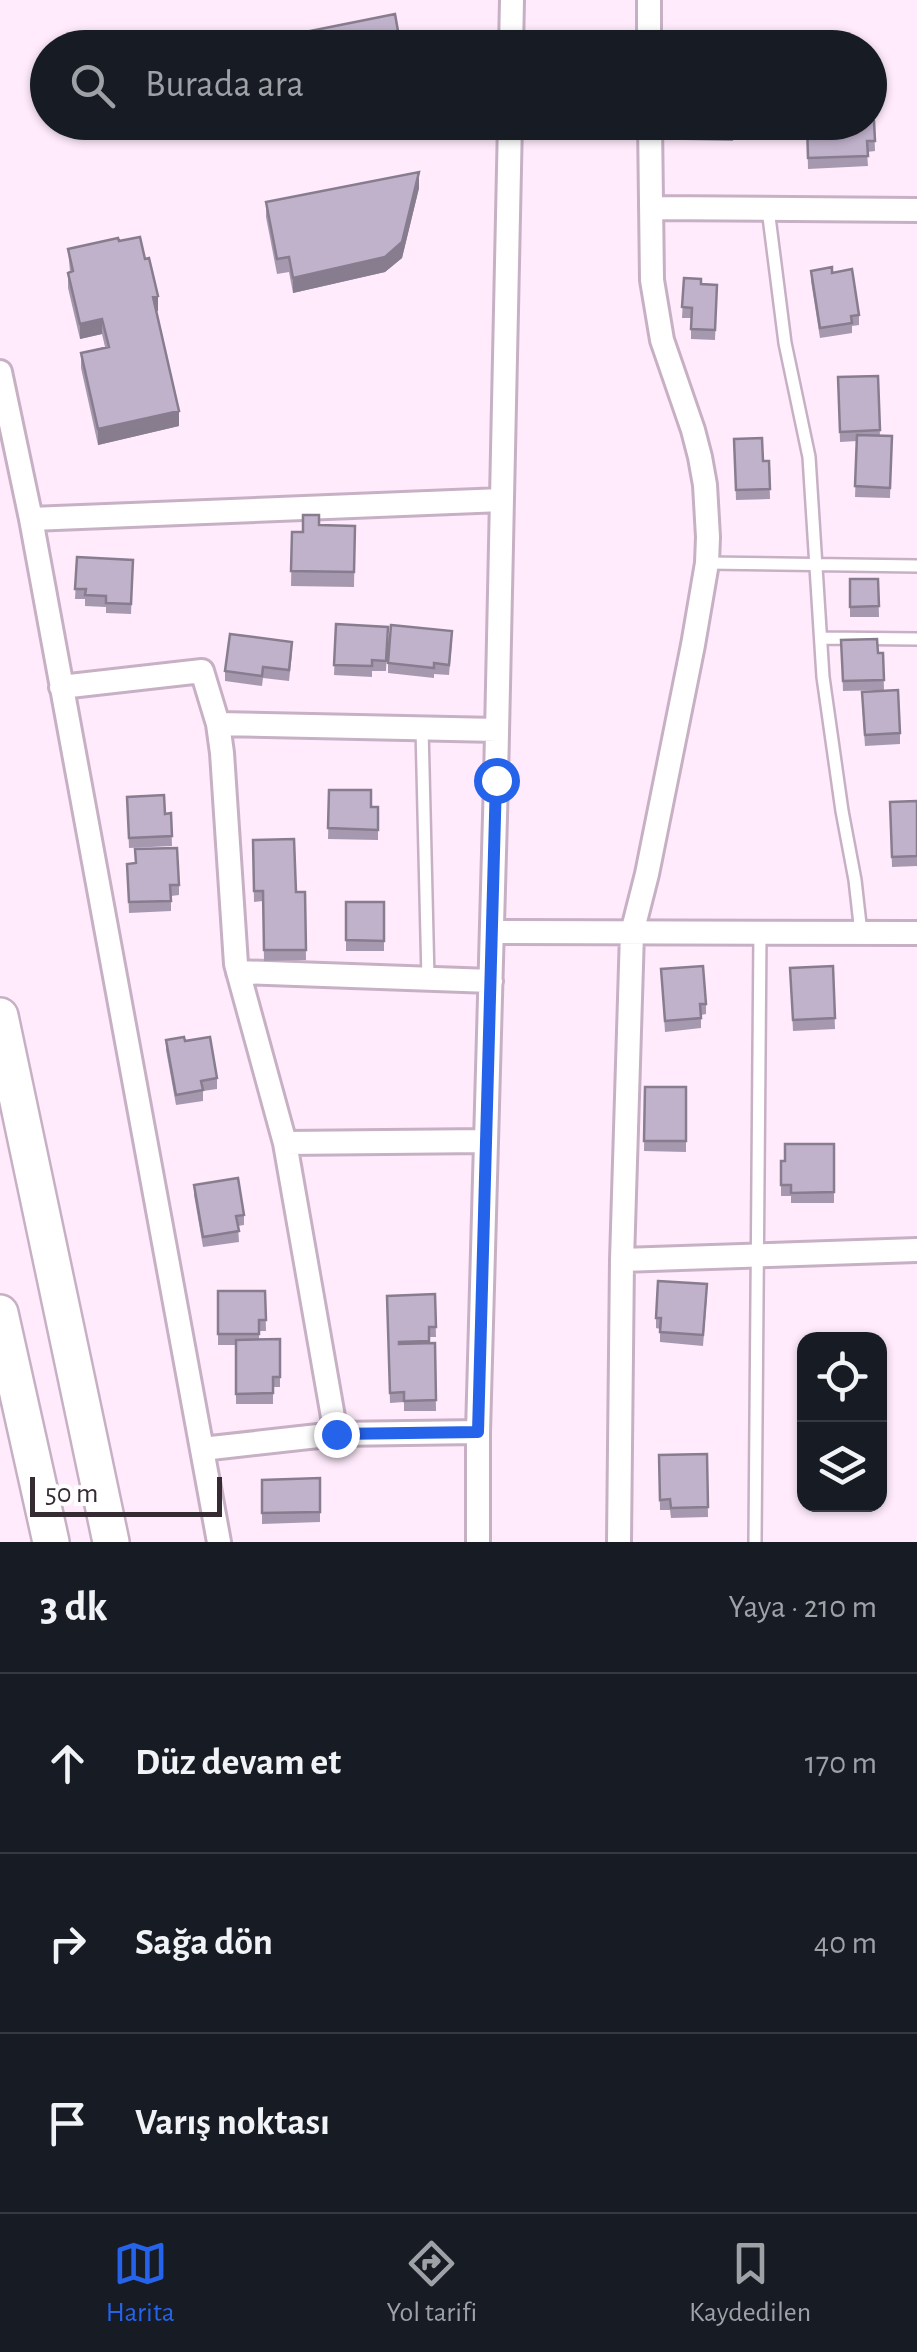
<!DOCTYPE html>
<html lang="tr">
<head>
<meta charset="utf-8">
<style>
  :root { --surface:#171b24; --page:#242831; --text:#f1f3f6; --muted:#9ea1a6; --line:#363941; --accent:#2563eb }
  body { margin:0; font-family:"Alegreya Sans",sans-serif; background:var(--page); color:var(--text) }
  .controls { position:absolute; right:30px; bottom:30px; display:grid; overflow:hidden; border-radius:20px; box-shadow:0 2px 8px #0004 }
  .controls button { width:90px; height:90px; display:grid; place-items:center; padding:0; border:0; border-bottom:2px solid var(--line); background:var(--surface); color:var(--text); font:50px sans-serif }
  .scale { position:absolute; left:30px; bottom:25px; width:192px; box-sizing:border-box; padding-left:10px; border:5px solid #352b33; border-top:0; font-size:28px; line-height:35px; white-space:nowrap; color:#352b33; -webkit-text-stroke:8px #fff; paint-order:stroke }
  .stop { position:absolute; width:30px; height:30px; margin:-22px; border:8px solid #2563eb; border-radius:50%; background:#fff }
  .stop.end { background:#2563eb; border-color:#fff; box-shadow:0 2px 10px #0008 }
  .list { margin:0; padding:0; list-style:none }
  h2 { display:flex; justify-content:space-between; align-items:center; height:130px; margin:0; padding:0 40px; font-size:42px }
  h2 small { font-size:32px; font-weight:400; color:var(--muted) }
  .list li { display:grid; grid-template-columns:65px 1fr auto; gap:30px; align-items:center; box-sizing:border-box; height:180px; padding:0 40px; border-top:2px solid var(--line) }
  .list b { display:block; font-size:38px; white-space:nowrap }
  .list em { font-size:32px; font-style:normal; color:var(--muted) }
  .icon { flex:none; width:55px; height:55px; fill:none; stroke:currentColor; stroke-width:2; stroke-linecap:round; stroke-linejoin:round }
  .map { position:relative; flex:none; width:917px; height:1542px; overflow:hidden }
  .search { position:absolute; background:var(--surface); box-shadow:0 2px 8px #0004; left:30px; right:30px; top:30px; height:110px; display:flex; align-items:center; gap:25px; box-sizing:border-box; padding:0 35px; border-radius:55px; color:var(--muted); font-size:38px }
  .sheet { height:670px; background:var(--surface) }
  nav { display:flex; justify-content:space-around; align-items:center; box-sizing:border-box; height:140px; border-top:2px solid var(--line); background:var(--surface); font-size:28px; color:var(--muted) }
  nav a { display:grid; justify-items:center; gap:5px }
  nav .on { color:var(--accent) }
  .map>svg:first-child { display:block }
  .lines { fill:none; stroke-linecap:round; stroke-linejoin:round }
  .service-casing { stroke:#c7b0c4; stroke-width:16 }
  .minor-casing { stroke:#c7b0c4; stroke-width:28 }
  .trunk-casing { stroke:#c7b0c4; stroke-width:40 }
  .service { stroke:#fff; stroke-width:11 }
  .minor { stroke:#fff; stroke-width:22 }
  .trunk { stroke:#fff; stroke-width:35 }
  .wall { fill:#a699af }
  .shaded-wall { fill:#877d8f }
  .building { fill:#c1b2cc; stroke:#877d8f; stroke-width:2.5 }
  .route { stroke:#2563eb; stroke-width:12 }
</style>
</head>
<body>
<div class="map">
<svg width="917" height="1542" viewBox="0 0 917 1542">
  <rect width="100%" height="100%" fill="#ffebfc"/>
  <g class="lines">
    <defs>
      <path id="service" d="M768,209L785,343L809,457L823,677L842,811L855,880L861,933
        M707,563L917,566
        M821,638L917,639
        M422,728L428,979
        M755,1542L760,933"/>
      <path id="minor" d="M649,0V48
        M511,48L512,0
        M651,208L917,210
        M0,372L31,519L219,1542
        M31,519L502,500
        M61,687L202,671L218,724L222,753L236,964L285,1143L336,1434
        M218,724L497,730
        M492,932L917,933
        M238,972L491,981
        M285,1143L486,1141
        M622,1260L917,1250
        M202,1449L336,1434L478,1432
        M478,1542V1432L496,780L510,122
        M619,1542L622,1260L632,933L647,874L693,645L707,563L708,537L705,485L700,457L693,430L662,340L652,280L650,122"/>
      <path id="trunk" d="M0,1016L111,1542
        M0,1313L51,1542"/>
    </defs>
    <use href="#service" class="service-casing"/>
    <use href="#minor" class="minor-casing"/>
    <use href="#trunk" class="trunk-casing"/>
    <use href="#service" class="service"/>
    <use href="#minor" class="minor"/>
    <use href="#trunk" class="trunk"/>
  </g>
  <path class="wall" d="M874,121L875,151L867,152L868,166L808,169L807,125H796V122H870Z
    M217,122H293L220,137Z
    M683,122H733V141L683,140Z
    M419,188L402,258L385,272L293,293L289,272L277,274L266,217V202Z
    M119,241L158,311H156L179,426L98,445L81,368V353L105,347L102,334L80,339L68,288V273L70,272L68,249Z
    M811,271L832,273L859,315V325L852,326V333L820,338L811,281Z
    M684,278L701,284L717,285L715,340L691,339V318H682Z
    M878,376L880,436H892L890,498L855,497L857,441L840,442L838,377Z
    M734,439L763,461H769L770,499L736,500Z
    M319,525L355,526L354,587L291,586L292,532H303Z
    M77,557L133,560L131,614L106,613V607L85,606V599H75Z
    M850,579H878L879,617H850Z
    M336,624L388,627L386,671H372V677L334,675Z
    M841,640L878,653H883L884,690L843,691Z
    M452,642L449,675L434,674V678L388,673V663Z
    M292,653L289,681L263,678L262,686L225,681V671Z
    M862,703L900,733V744L865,746Z
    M329,790L371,807H378V840L328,839Z
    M127,797L165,814L171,813L172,846L129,848Z
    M917,801V866L892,867L890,802Z
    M253,840L296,892H305L306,960L264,961L263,901L254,902Z
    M127,864L179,885V895L171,896V911L129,913Z
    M346,902H384V951H346Z
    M833,966L835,1029L793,1031L790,968Z
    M661,969L706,1004V1014L701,1015V1028L665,1032Z
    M166,1040L185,1041L217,1078V1089L203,1091V1101L176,1105L166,1050Z
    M645,1087H686V1152L644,1151Z
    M834,1144V1203H791V1196H781V1161H785Z
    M194,1185L244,1215V1225L238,1226L239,1242L203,1247L194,1195Z
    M218,1291H265L266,1331H259V1340L280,1339V1387H273V1404H236V1345H218Z
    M435,1294L436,1337H429V1343H435L436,1411H404V1402L390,1403L387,1296Z
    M707,1295L703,1346L660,1342V1329L656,1328V1318Z
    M707,1454L708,1517L671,1518L670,1510H660L659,1455Z
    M320,1478V1522L262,1524V1480Z"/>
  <path class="shaded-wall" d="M419,172V188L402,258L385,272L293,293V278Z
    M158,296V311L153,312V297Z
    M102,319V334L80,339V324Z
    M179,411V426L98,445V429Z"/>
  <path class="building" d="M395,14L401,48H225Z
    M870,121H874L875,141H867L868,156L808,158L807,123L870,122Z
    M683,122H733V131L683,130Z
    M419,172L402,242L385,257L293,278L289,257L277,259L266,202Z
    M140,237L145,259L149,258L158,296L153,297L179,411L98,429L81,353L109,347L102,319L80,324L68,273L73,271L68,249L118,238L119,241Z
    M832,267V273L852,269L859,315L851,316L852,323L820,328L811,271Z
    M684,278L701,279V284L717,285L715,330L691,329L692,308L682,307Z
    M878,376L880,430L840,432L838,377Z
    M857,435L892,436L890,488L855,486Z
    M762,438L763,461H769L770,489L736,490L734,439Z
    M303,515H319V525L355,526L354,572L291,571L292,532H303Z
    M77,557L133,560L131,604L106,603V596L85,595L86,589H75Z
    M850,579H878L879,606L850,607Z
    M336,624L388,627L386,661L372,660V666L334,665Z
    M391,625L452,631L449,665L434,663V668L388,663Z
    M230,634L292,642L289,670L263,667L262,676L225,671Z
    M877,639L878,653H883L884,680L843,681L841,640Z
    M898,690L900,733L865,735L862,692Z
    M329,790H371V807H378V830L328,828Z
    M164,795L165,814L171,813L172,836L129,838L127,797Z
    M917,801V856L892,857L890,802Z
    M294,839L296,892H305L306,950H264L263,891H254L253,840Z
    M177,848L179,885H170L171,901L129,902L127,864L136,863L135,849Z
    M346,902H384V941L346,940Z
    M703,966L706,1004H700L701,1018L665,1021L661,969Z
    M833,966L835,1018L793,1020L790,968Z
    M184,1037L185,1041L210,1037L217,1078L201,1081L203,1090L176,1095L166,1040Z
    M645,1087H686V1141H644Z
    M785,1144H834V1192L791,1193V1185H781V1161H785Z
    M238,1178L244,1215L236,1216L239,1231L203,1237L194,1185Z
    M658,1281L707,1284L703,1335L660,1332L661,1318H656Z
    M218,1291H265L266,1320H259V1334H218Z
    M435,1294L436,1327H429V1341L399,1342V1344L435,1343L436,1400L404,1401V1392L390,1393L387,1296Z
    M280,1339V1377H273V1393L236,1394V1340Z
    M707,1454L708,1507L671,1508L670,1499L660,1500L659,1455Z
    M320,1478V1512L262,1513V1480Z"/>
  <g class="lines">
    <path class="route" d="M336,1434L478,1432L496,780"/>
  </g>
</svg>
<div class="controls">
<button><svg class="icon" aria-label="locate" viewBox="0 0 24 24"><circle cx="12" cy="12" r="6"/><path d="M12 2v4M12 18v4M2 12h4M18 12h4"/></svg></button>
<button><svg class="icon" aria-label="layers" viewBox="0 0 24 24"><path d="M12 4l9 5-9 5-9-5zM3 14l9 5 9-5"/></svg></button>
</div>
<div class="scale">50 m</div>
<div class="stop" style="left:496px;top:780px"></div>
<div class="stop end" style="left:336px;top:1434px"></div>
<div class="search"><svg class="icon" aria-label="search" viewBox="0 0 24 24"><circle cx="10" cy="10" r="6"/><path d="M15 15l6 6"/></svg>Burada ara</div>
</div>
<section class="sheet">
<h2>3 dk<small>Yaya · 210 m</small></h2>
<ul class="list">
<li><svg class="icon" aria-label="ahead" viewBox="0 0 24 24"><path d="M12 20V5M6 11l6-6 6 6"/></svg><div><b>Düz devam et</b></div><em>170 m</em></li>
<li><svg class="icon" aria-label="right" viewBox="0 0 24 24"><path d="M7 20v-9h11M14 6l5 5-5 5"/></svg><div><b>Sağa dön</b></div><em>40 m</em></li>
<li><svg class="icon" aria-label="arrive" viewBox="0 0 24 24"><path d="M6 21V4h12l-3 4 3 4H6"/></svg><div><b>Varış noktası</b></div></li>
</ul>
</section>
<nav>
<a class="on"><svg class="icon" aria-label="map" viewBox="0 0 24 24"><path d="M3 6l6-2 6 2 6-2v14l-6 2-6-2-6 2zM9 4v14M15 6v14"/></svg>Harita</a>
<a><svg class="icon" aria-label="directions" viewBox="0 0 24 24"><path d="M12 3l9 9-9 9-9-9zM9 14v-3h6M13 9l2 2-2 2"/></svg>Yol tarifi</a>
<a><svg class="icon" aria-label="saved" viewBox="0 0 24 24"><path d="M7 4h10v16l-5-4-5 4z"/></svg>Kaydedilen</a>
</nav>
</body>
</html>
